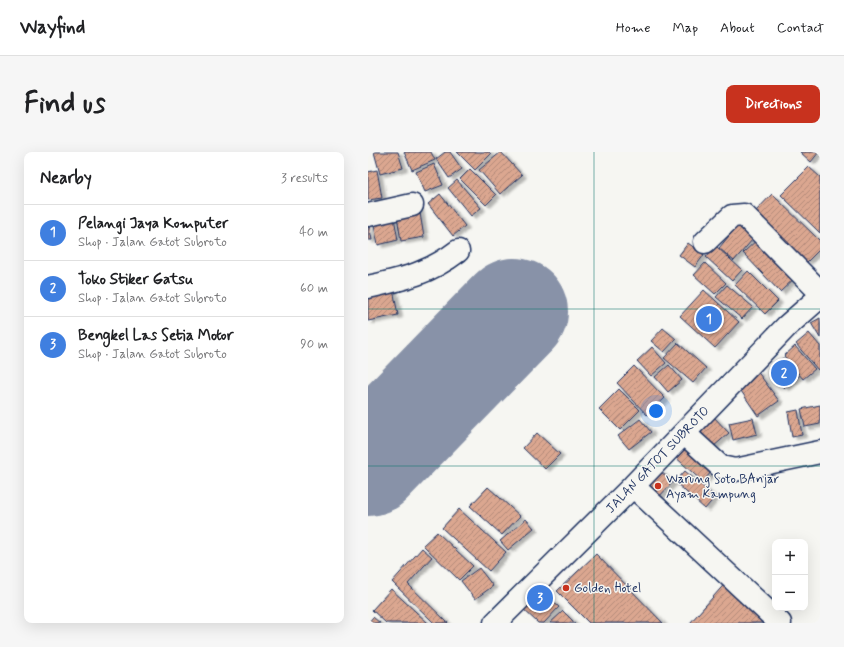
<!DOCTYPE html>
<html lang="en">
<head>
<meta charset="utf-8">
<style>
  :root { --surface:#fff; --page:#f6f6f6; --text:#202124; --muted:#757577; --line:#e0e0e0; --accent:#c8321e }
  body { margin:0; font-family:Mynerve,sans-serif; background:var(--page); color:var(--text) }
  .controls { position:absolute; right:12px; bottom:12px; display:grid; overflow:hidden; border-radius:8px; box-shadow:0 4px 16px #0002 }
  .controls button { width:36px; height:36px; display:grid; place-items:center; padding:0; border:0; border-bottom:1px solid var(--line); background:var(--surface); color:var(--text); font:20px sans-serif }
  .you { position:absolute; left:288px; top:259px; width:14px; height:14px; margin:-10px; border:3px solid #fff; border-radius:50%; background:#1a73e8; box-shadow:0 0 0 6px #1a73e833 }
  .badge { display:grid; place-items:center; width:26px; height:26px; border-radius:50%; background:var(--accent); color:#fff; font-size:13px; font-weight:700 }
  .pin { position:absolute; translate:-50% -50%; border:2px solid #fff; box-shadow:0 1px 4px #0006 }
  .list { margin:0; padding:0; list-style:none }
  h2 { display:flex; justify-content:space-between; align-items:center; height:52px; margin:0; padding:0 16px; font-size:17px }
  h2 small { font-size:13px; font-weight:400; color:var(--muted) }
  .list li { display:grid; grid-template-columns:26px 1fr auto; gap:12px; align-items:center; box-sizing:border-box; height:56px; padding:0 16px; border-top:1px solid var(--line) }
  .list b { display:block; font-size:15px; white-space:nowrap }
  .list p { margin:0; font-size:13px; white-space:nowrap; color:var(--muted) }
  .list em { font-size:13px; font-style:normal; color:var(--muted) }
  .map { position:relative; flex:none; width:452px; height:471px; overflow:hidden; border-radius:8px }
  header { display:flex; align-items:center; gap:24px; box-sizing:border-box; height:56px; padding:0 20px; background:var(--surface); border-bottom:1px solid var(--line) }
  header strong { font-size:19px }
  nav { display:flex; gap:22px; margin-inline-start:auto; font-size:14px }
  .intro { display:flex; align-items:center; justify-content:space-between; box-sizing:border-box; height:96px; padding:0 24px }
  h1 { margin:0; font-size:28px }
  .button { padding:10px 18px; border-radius:8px; background:var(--accent); color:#fff; font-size:14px; font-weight:700 }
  main { display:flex; gap:24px; padding:0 24px }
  aside { flex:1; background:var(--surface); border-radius:8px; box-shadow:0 4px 16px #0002 }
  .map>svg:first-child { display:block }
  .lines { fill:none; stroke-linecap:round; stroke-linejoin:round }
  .runway { stroke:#8892a8; stroke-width:108 }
  .building { fill:url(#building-hatch); stroke:#1b2f5e; filter:url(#shadow) }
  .minor-casing { stroke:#1b2f5e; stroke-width:25 }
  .minor { stroke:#f6f6f2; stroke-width:22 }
  .grid { fill:none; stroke:#0f766e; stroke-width:1; stroke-opacity:0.55 }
  .poi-dot { fill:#c8321e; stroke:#f6f6f2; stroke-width:1.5 }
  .labels { text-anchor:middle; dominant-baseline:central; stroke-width:3; stroke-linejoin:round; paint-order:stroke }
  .street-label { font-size:13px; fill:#1b2f5e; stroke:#f6f6f2 }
  .poi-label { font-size:13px; fill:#1b2f5e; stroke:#f6f6f2; text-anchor:start }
</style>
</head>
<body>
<header>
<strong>Wayfind</strong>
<nav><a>Home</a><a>Map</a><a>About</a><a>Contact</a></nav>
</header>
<div class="intro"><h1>Find us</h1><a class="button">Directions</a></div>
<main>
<aside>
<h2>Nearby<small>3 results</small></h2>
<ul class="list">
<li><span class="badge" style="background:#3f7fe0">1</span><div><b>Pelangi Jaya Komputer</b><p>Shop · Jalan Gatot Subroto</p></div><em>40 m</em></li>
<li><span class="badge" style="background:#3f7fe0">2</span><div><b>Toko Stiker Gatsu</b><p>Shop · Jalan Gatot Subroto</p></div><em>60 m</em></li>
<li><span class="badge" style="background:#3f7fe0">3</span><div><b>Bengkel Las Setia Motor</b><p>Shop · Jalan Gatot Subroto</p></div><em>90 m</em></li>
</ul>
</aside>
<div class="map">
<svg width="452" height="471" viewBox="0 0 452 471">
  <defs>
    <pattern id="building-hatch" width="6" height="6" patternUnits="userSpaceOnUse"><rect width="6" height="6" fill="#dba790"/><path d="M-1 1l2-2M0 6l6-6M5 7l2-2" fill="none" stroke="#b18879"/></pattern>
    <filter id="shadow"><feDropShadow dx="4.5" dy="2.5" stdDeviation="1" flood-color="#0004"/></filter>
  </defs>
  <rect width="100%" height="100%" fill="#f6f6f2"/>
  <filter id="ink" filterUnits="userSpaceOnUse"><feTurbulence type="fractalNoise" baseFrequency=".025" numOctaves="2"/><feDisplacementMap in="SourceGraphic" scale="8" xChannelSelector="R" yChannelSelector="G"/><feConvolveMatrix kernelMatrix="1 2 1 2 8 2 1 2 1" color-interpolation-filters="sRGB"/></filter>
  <g filter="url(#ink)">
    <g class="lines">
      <path class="runway" d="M0,310L146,160"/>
    </g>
    <path class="building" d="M6,0H30L35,16L12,22Z
      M36,0H63L67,8L44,18Z
      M77,0H82L94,17L81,26L68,7Z
      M89,0H121L123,2L107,18Z
      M133,0L154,23L132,42L111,18Z
      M432,0H451L443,10Z
      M66,12L75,33L57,40L48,20Z
      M441,15L452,25V81L413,43Z
      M102,17L128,43L118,53L92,27Z
      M9,18L14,46L0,48V20Z
      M89,28L113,56L103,64L80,36Z
      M72,42L97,74L85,84L60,52Z
      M404,42L452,89V97L439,110L387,60Z
      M51,55L56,85L33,89L28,58Z
      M25,60L30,88L10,93L4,64Z
      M0,66L4,88H0Z
      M375,67L391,80L366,109L351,96Z
      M394,83L431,122L412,140L375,101Z
      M320,91L336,103L327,115L311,103Z
      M348,94L374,118L364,129L338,105Z
      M337,111L358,131L347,142L326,123Z
      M380,119L410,149L397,162L367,133Z
      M359,133L385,155L374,167L348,145Z
      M25,137L30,163L0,169V142Z
      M336,138L371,170L347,196L312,164Z
      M452,166V186L443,171Z
      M295,176L308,187L296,200L283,189Z
      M441,181L452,194V216L450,218L428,192Z
      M310,191L338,216L325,231L296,206Z
      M427,194L447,217L435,227L416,204Z
      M284,195L298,211L283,224L269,209Z
      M415,206L431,224L417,236L401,218Z
      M301,213L314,228L300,240L287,225Z
      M266,214L297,246L279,263L249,231Z
      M389,219L411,249L390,264L369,233Z
      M251,237L272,258L252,278L231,257Z
      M452,253V272L437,275L433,257Z
      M430,258L434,283L424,285L420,260Z
      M344,263L361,281L345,295L329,278Z
      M385,266L389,282L365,288L361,271Z
      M272,267L283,280L261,297L250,284Z
      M169,281L192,302L177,317L155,296Z
      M318,289L347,315L335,330L305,303Z
      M292,319L305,330L287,349L275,338Z
      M317,319L347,345L337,357L307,330Z
      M120,335L152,364L134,383L102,354Z
      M91,357L138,400L121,419L74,376Z
      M158,367L166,376L140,398L132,389Z
      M69,380L105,414L91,428L55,393Z
      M54,396L64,405L40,432L80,471H66L24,430Z
      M228,402L295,471H221L189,439Z
      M111,416L125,434L107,447L93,429Z
      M360,428L408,471H322Z
      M23,437L60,471H18L4,458Z
      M171,437L191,455L176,471H170L154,456Z
      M195,459L207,471H182Z
      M5,465L12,471H0Z"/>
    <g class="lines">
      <defs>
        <path id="minor" d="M0,63L44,53
          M337,90L364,64L376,63L452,140
          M0,135C35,127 60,122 90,99
          M317,282L353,315L367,318L452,300
          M265,334L412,471
          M127,471L265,334L419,174L452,145"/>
      </defs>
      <use href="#minor" class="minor-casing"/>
      <use href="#minor" class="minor"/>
    </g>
  </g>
  <path class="grid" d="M226,0V471M0,157H452M0,314H452"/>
  <g class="poi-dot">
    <circle cx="290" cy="334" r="4"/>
    <circle cx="198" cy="436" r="4"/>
  </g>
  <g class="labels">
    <g class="street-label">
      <text transform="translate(290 308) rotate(-46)">JALAN GATOT SUBROTO</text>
    </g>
    <g class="poi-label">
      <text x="298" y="327">Warung Soto BAnjar<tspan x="298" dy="15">Ayam Kampung</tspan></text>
      <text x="206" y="436">Golden Hotel</text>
    </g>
  </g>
</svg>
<div class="controls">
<button>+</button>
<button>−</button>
</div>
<div class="you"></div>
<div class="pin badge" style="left:341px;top:167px;background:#3f7fe0">1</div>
<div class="pin badge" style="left:416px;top:221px;background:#3f7fe0">2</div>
<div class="pin badge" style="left:172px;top:446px;background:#3f7fe0">3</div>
</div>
</main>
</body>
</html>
